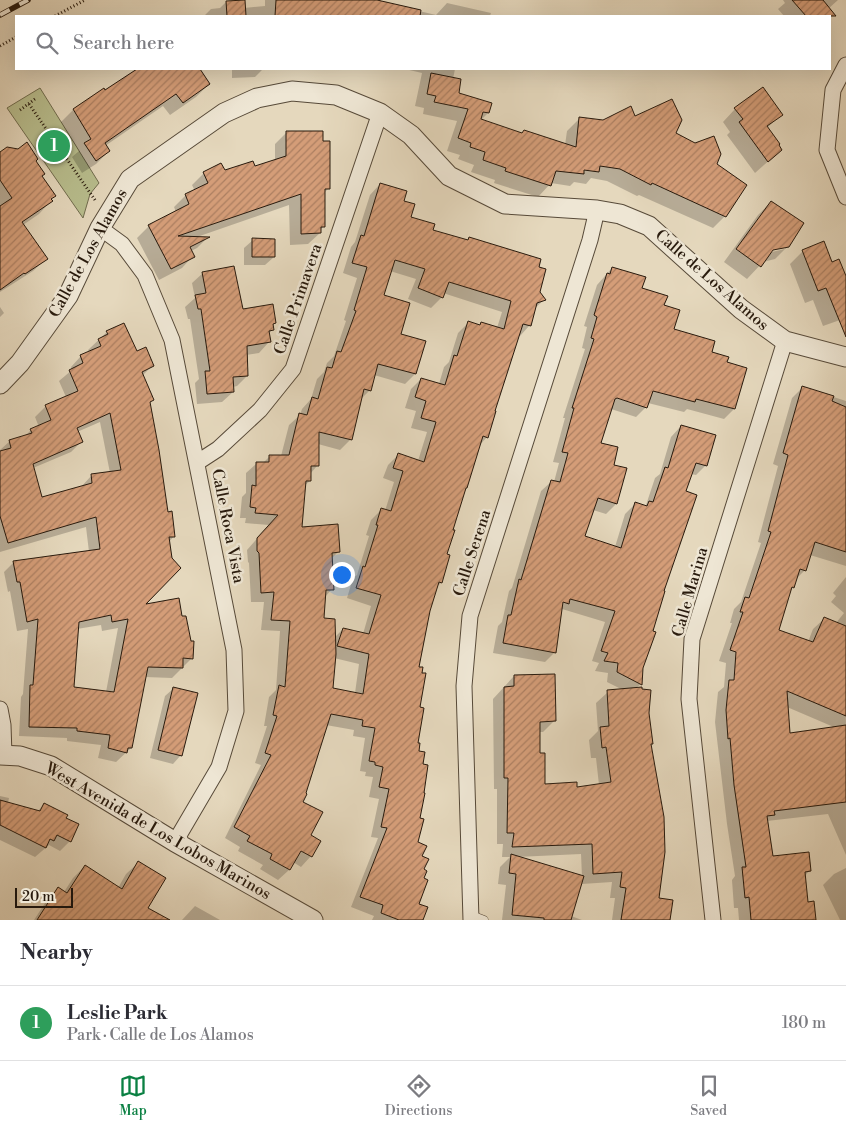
<!DOCTYPE html>
<html lang="en">
<head>
<meta charset="utf-8">
<style>
  :root { --surface:#fff; --page:#f2f2f3; --text:#2b2b33; --muted:#7c7c81; --line:#e1e1e2; --accent:#0b8043 }
  body { margin:0; font-family:"Libre Bodoni",serif; background:var(--page); color:var(--text) }
  .scale { position:absolute; left:15px; bottom:12px; width:58px; box-sizing:border-box; padding-left:5px; border:2px solid #281a0d; border-top:0; font-size:14px; line-height:18px; white-space:nowrap; color:#281a0d; -webkit-text-stroke:4px #eee6d4; paint-order:stroke }
  .you { position:absolute; left:341px; top:574px; width:18px; height:18px; margin:-12px; border:4px solid #fff; border-radius:50%; background:#1a73e8; box-shadow:0 0 0 8px #1a73e833 }
  .badge { display:grid; place-items:center; width:32px; height:32px; border-radius:50%; background:var(--accent); color:#fff; font-size:16px; font-weight:700 }
  .pin { position:absolute; translate:-50% -50%; border:2px solid #fff; box-shadow:0 1px 5px #0006 }
  .list { margin:0; padding:0; list-style:none }
  h2 { display:flex; justify-content:space-between; align-items:center; height:65px; margin:0; padding:0 20px; font-size:21px }
  h2 small { font-size:16px; font-weight:400; color:var(--muted) }
  .list li { display:grid; grid-template-columns:32px 1fr auto; gap:15px; align-items:center; box-sizing:border-box; height:75px; padding:0 20px; border-top:1px solid var(--line) }
  .list b { display:block; font-size:19px; white-space:nowrap }
  .list p { margin:0; font-size:16px; white-space:nowrap; color:var(--muted) }
  .list em { font-size:16px; font-style:normal; color:var(--muted) }
  .icon { flex:none; width:28px; height:28px; fill:none; stroke:currentColor; stroke-width:2; stroke-linecap:round; stroke-linejoin:round }
  .map { position:relative; flex:none; width:846px; height:920px; overflow:hidden }
  .search { position:absolute; background:var(--surface); box-shadow:0 5px 20px #0002; left:15px; right:15px; top:15px; height:55px; display:flex; align-items:center; gap:12px; box-sizing:border-box; padding:0 18px; border-radius:0px; color:var(--muted); font-size:19px }
  .sheet { height:140px; background:var(--surface) }
  nav { display:flex; justify-content:space-around; align-items:center; box-sizing:border-box; height:70px; border-top:1px solid var(--line); background:var(--surface); font-size:14px; color:var(--muted) }
  nav a { display:grid; justify-items:center; gap:2px }
  nav .on { color:var(--accent) }
  .map>svg:first-child { display:block }
  .park { fill:#b8be8e; stroke:#706c4e }
  .shadow { fill:#0003; fill-rule:evenodd }
  .building { fill:url(#building-hatch); stroke:#281a0d; fill-rule:evenodd }
  .lines { fill:none; stroke-linecap:round; stroke-linejoin:round }
  .service-casing { stroke:#574a39; stroke-width:9 }
  .minor-casing { stroke:#574a39; stroke-width:17 }
  .tertiary-casing { stroke:#574a39; stroke-width:21 }
  .path { stroke:#281a0d; stroke-width:3; stroke-dasharray:1 2.5; stroke-linecap:butt }
  .service { stroke:#eee6d4; stroke-width:8 }
  .minor { stroke:#eee6d4; stroke-width:15 }
  .tertiary { stroke:#eee6d4; stroke-width:19 }
  .rail-casing { stroke:#281a0d; stroke-width:5.5 }
  .rail { stroke:#eee6d4; stroke-width:4; stroke-dasharray:11; stroke-linecap:butt }
  .labels { text-anchor:middle; dominant-baseline:central; stroke-width:5; stroke-linejoin:round; paint-order:stroke }
  .street-label { font-size:16px; fill:#281a0d; stroke:#eee6d4 }
</style>
</head>
<body>
<div class="map">
<svg width="846" height="920" viewBox="0 0 846 920">
  <defs>
    <pattern id="building-hatch" width="6" height="6" patternUnits="userSpaceOnUse" patternTransform="scale(1.25)"><rect width="6" height="6" fill="#d49d78"/><path d="M-1 1l2-2M0 6l6-6M5 7l2-2" fill="none" stroke="#ac7f61"/></pattern>
  </defs>
  <rect width="100%" height="100%" fill="#e5d8bd"/>
  <filter id="stains"><feTurbulence type="fractalNoise" baseFrequency=".004" numOctaves="4"/><feColorMatrix values="0 0 0 0 .2 0 0 0 0 .09 0 0 0 0 .02 0 0 0 .5 -.17"/></filter>
  <radialGradient id="worn" r=".72"><stop offset=".6" stop-color="#630" stop-opacity="0"/><stop offset="1" stop-color="#630" stop-opacity=".3"/></radialGradient>
  <path class="park" d="M40,88L99,183L90,194L83,218L7,108Z"/>
  <path class="shadow" d="M265,0H381V2L436,15L447,3L491,13L490,16H204L211,9L220,8L226,2L244,8L265,6Z
    M783,0H838L828,9L830,11L824,16H784L778,9L785,3Z
    M150,69H186L188,72L194,69H198L209,84L196,97L170,115L163,106L105,146L109,151L96,164L82,173L72,157L79,151L61,122L73,110Z
    M232,69H263L255,77L232,78Z
    M405,69H455L453,79L457,94L490,104L488,113L481,120L521,134L524,131L565,145L567,131L579,119L603,121L634,118L674,134L715,165L725,216L713,228L639,195L637,196L607,181L591,178L586,184L574,182L570,186L551,183L538,197L494,183L495,180L471,172L474,165L458,159L460,155L447,151L457,121L423,114L424,108L415,106L422,73Z
    M735,109L781,115L767,128L781,150L755,173L727,135L730,132L723,122Z
    M287,132L329,188L324,193V226L320,230V233L308,244L290,245L289,205L194,238H207L197,248L191,251L193,256L182,268L159,280L137,238L149,226L176,212L174,207L186,195L195,191L192,185L204,173L254,168L275,161V144Z
    M0,153L35,161L41,176L54,196L50,200L51,201L39,214L23,225L46,259L33,271L0,292Z
    M380,184L403,202L410,218L432,231L466,241L469,239L538,268V293L544,300L534,309L530,325L520,336L518,335L493,411L487,437L478,447L464,490L446,555L449,556L441,583L436,587L429,611L418,668L419,708L417,744L416,843L423,870L417,904L422,920H372L374,916L351,907L378,838L371,837L379,799L369,797L373,777L365,776L366,772L360,771L365,738L353,736L354,730L326,725L301,802L310,836L311,856L301,867L293,862L289,870L278,880L260,869L263,865L238,851L240,847L225,838L261,765L255,763L267,726H264L269,697L276,690L280,631L261,630L264,602H251L249,563L248,562L247,550L269,525L245,523L246,518H240L242,497L246,493V473L257,463H263L270,456H281L289,425L300,415L302,409L311,399L317,379L324,372L327,363L334,356L346,321L344,320L357,278L343,273L351,247L355,242L370,195ZM390,271L416,279L408,299L431,308L442,297L443,293L502,312L497,328L468,323L458,333L449,362L444,367L439,384L421,379L411,389L405,408L416,411L411,428L427,432L418,461L398,455L388,465L383,478L394,482L385,511L381,510L371,520L366,535L369,536L357,575L353,578L347,598L371,606L363,634L343,629L334,638L323,619L325,597L332,589L331,559L338,552L300,528L304,486L310,481V474L317,466L318,444L340,450L351,439L361,399L370,390L374,375L405,384L415,374L425,342L399,334L382,295ZM334,658L359,664L355,693L332,689Z
    M771,202L788,246L775,259L763,262L747,279L724,262L758,215ZM785,246V249L767,253L766,250Z
    M253,240L274,257L265,265H244V248Z
    M803,251L831,263L846,290V314L840,320L823,326L813,300L805,303L790,264Z
    M612,268L663,306L672,330L726,363L734,409L724,419L687,409L684,412L648,403L646,407L636,417L611,409L600,443L612,466L626,469L616,504L606,514L593,510L584,537L615,547L625,514L635,504L645,507L646,505L655,478L660,474L671,437L681,426L706,465L696,475L691,474L685,492L662,592L642,668L641,684L636,688L648,713L657,899L669,920H612L615,898H610L612,882L582,884V879L571,916L582,920H502L506,885L498,884L500,867L510,857H502L503,844H497V789H494L493,699L514,676L554,721L543,732H539V754L544,786L576,789L599,785L596,758H591L589,740L598,731L596,703L608,692L623,690L607,682L608,673L595,671L599,663L592,661L605,622L562,609L555,652L545,662L493,653L498,626L502,622L509,591L512,588L541,491L552,481L554,482L559,463L553,462L565,418H563L585,349L582,348L587,327L584,326L597,285ZM581,854L582,877L517,857Z
    M203,273L242,310L275,323L272,326V330L268,334L269,342L259,353L246,355L247,376L237,386L233,387V392L222,402L197,404L195,383L199,379L190,319H188L185,307L195,298L192,283Z
    M0,307L4,313L0,317Z
    M107,332L152,366L142,376L152,400L149,403L167,513L174,536L169,542L142,606L181,618L192,658L172,678L145,677L131,748L116,762L98,758L101,745L67,741V738L19,736L21,697L23,694L28,629L17,631L10,591L8,592L4,572L14,562L89,552L86,527L0,552V450L10,441L25,436L31,430L39,427L35,417L45,407L66,397L59,381L72,370L71,367L81,356L90,353L88,350ZM100,422L110,473L92,475L81,487L42,499L33,468L71,452L82,441L77,432ZM101,625L102,631L118,628L106,692L73,688L77,629Z
    M803,387L846,401V566L810,555L805,570L795,580L790,590L777,631L808,642L813,629L825,618L836,623L844,613L831,602L836,596L833,593L846,577V855L828,814L767,821L772,857L809,871L805,876L807,903L815,920H739L738,908H734L732,880L735,876L727,824L715,722L718,692L724,687L726,663L719,661L732,623H730L734,609L741,602L761,543L758,542L778,466L773,464L792,398ZM787,707L836,728L789,734Z
    M174,688L181,755L173,764L150,758L165,696Z
    M0,796L9,798L8,803L37,812L44,804L65,818L70,841L60,851L49,845L35,857L0,840Z
    M138,863L147,909L167,920H34L47,900L58,888L64,892L73,878L85,866L118,888L126,874Z
    M846,868V920H840L823,885L834,874Z
    M195,906L220,920H182Z"/>
  <path class="building" d="M245,0L246,16H227L226,1Z
    M276,0H377L421,10L420,16H275Z
    M792,0H823L836,16H806Z
    M137,69H200L210,84L183,103L176,94L105,143L110,151L96,161L84,143L91,139L73,109L104,88L105,90Z
    M431,73L461,79L459,93L492,103L489,113L483,112L481,119L522,133L524,130L576,147L579,117L603,120L631,106L635,116L672,99L682,120L676,133L695,143L714,136L721,154L717,164L747,185L726,217L652,183L651,185L620,169L600,166L599,172L584,170V174L556,171L551,186L505,171L506,168L483,160L485,152L470,147L471,143L458,138L468,109L434,102L436,96L427,94Z
    M763,87L783,115L767,126L780,144L779,145L782,150L768,162L739,122L743,119L734,108Z
    M286,131H323V141H330V189H325V227H321V233L301,234V194L178,236L210,237L190,247L195,257L171,269L148,225L189,204L185,194L208,183L203,172L221,163L225,170L253,161L255,166L286,156Z
    M27,142L38,159L36,161L45,174L42,176L56,196L51,199L53,201L22,222L48,259L25,274L24,273L0,290V206L12,198L0,180V152L7,147L18,149Z
    M380,183L407,191L404,201L415,204L411,217L435,224L433,230L468,240L469,237L541,259L539,267L546,269L540,292L546,300L537,303L531,326L523,324L495,411H496L488,438L483,436L467,488H466L453,530H455L447,554L450,555L442,583L439,582L430,611L419,667H423L422,673H426L420,707L424,708L418,743H420L419,751L425,752L423,764L428,765L424,793H425L420,818L424,819L418,842L427,846L422,856L429,859L424,869L427,871L424,878L428,880L419,904L428,907L423,920H399L381,913L383,905L360,897L387,828L381,827L389,789L379,787L383,767L375,765V762L369,761L375,728L362,726L363,720L331,714L306,793L307,794L303,802L323,812L311,835L321,841L312,857L301,851L290,870L270,859L272,854L247,841L250,836L234,827L271,755L265,753L277,716L273,715L279,685L285,687L290,621L271,620L274,592L261,593L259,553L257,551V538L278,515L255,513L256,508L250,507L252,485L256,486V462H269V455H289L299,413L307,415L312,397L318,399L327,367L332,368L337,351L341,352L356,311L354,310L367,267L352,263L361,235L364,236ZM395,260L425,269L418,288L443,298L449,282L511,301L504,329L481,322L480,325L468,321L457,356L454,355L445,385L421,378L415,397L426,401L421,418L436,422L424,462L398,453L393,468L403,471L391,511L381,508L376,525H378L365,567L363,566L356,588L381,595L369,634L343,628L337,646L369,654L363,694L333,688L336,654L335,619L324,618L326,590H334L332,553L340,552L338,524L302,527L306,481H311V466H319V432L352,440L364,389L371,391L378,364L416,374L426,341L401,334L410,303L384,295Z
    M771,201L804,223L789,247L773,250L761,267L736,249Z
    M252,238L275,239V257H252Z
    M824,241L832,262L839,259L846,276V337L826,288L818,291L802,250Z
    M234,266L243,309L273,304L276,323L273,324L274,330L269,331L271,342L247,346L248,376L233,377L234,392L207,394L205,371H210L201,309H198L195,295L206,293L202,272Z
    M612,267L646,277L642,288L668,296L664,305L680,310L674,329L715,341L712,352L729,357L727,362L747,368L735,409L696,399L695,402L653,391L647,408L617,398L615,399L601,443L618,447L614,465L627,468L617,504L598,498L585,536L621,548L635,502L647,506L649,501L653,502L665,467L668,468L681,425L716,435L707,466L696,463L686,491L697,495L664,591H665L653,631L656,632L643,668L642,685L617,672L618,663L604,661L608,653L601,651L615,611L570,599L569,604L563,602L556,653L503,643L508,615H511L519,579L521,580L551,480L560,482L568,453L562,452L574,408H572L594,339L591,338L597,317L594,315L607,273L610,274Z
    M124,323L137,351L146,347L154,366L142,372L154,400L150,402L159,450L168,512L172,511L175,537H169L172,558L181,568L146,604L179,598L182,616H186L191,641H194L193,659L183,658V668L148,667L132,748H128L127,753L108,748L110,735L77,731V728L29,727L30,685H33L38,619L27,622L20,582H17L13,561L100,549L96,517L8,543L0,516V451L11,448L9,440L32,433L30,429L51,420L45,405L78,391L69,370L83,363L80,355L101,346L98,339L108,334L106,331ZM110,413L121,470L91,474L92,483L42,497L33,464L83,442L77,428ZM111,615L112,622L128,619L114,692L74,687L79,622Z
    M802,386L834,396L832,401L846,407V552L815,542L806,571L800,569L794,588L792,587L779,630L813,642L824,617L846,626V716L787,691L790,733L846,725V802L774,811L775,815L767,816L773,856L809,852L811,871L805,872L808,902L814,901L816,920H751L749,897L745,898L742,867H746L734,785L730,738L728,739L726,710L729,680H734L736,652L730,650L743,612H740L745,597L749,598L771,532L768,531L788,455L783,453Z
    M555,674L556,721L540,722V753H545V784L577,782V787L611,782L606,747L602,748L600,727L609,726L607,690L642,687V689L651,690L649,713L653,744H651L664,817L665,852L659,898L673,900L670,920H621L626,888L620,887L622,872L593,874L592,844L512,847L514,833H507L508,778H504V687L514,686V675Z
    M173,687L198,693L182,756L158,750Z
    M0,800L40,811L44,803L68,815L66,818L79,824L71,842L57,835L54,841L50,839L46,848L0,825Z
    M511,854L584,876L571,920H544V918L512,915L516,874L509,873Z
    M138,861L166,878L148,908L170,920H37L58,887L67,893L85,865L122,889Z"/>
  <g class="lines">
    <defs>
      <path id="service" d="M471,915L484,920"/>
      <path id="minor" d="M846,65L833,90L827,150L846,197
        M100,228L122,244L145,275L172,340L234,650L236,711L219,767L175,842
        M198,462L218,449L260,410L293,369L380,113
        M0,709L3,725L4,755
        M471,920L464,686L470,616L590,240L597,210
        M713,920L689,699L692,639L785,341"/>
      <path id="tertiary" d="M0,384L20,363L68,296L100,228L130,179L224,113L257,98L292,91L336,95L380,113L411,135L449,176L505,204L597,210L620,214L649,226L741,309L785,341L846,357
        M0,755L20,756L51,766L175,842L313,920"/>
    </defs>
    <use href="#service" class="service-casing"/>
    <use href="#minor" class="minor-casing"/>
    <use href="#tertiary" class="tertiary-casing"/>
    <path class="path" d="M55,16L85,0
      M0,46L16,37
      M29,104L95,200
      M20,110L35,99"/>
    <use href="#service" class="service"/>
    <use href="#minor" class="minor"/>
    <use href="#tertiary" class="tertiary"/>
    <defs>
      <path id="rail" d="M0,15L28,0"/>
    </defs>
    <use href="#rail" class="rail-casing"/>
    <use href="#rail" class="rail"/>
  </g>
  <g class="labels">
    <g class="street-label">
      <text transform="translate(88 253) rotate(-61)">Calle de Los Alamos</text>
      <text transform="translate(712 280) rotate(41)">Calle de Los Alamos</text>
      <text transform="translate(298 299) rotate(-71)">Calle Primavera</text>
      <text transform="translate(228 526) rotate(79)">Calle Roca Vista</text>
      <text transform="translate(472 553) rotate(-72)">Calle Serena</text>
      <text transform="translate(690 592) rotate(-74)">Calle Marina</text>
      <text transform="translate(158 831) rotate(30)">West Avenida de Los Lobos Marinos</text>
    </g>
  </g>
  <rect width="100%" height="100%" filter="url(#stains)"/>
  <rect width="100%" height="100%" fill="url(#worn)"/>
</svg>
<div class="scale">20 m</div>
<div class="you"></div>
<div class="pin badge" style="left:54px;top:146px;background:#2e9e5b">1</div>
<div class="search"><svg class="icon" aria-label="search" viewBox="0 0 24 24"><circle cx="10" cy="10" r="6"/><path d="M15 15l6 6"/></svg>Search here</div>
</div>
<section class="sheet">
<h2>Nearby<small></small></h2>
<ul class="list">
<li><span class="badge" style="background:#2e9e5b">1</span><div><b>Leslie Park</b><p>Park · Calle de Los Alamos</p></div><em>180 m</em></li>
</ul>
</section>
<nav>
<a class="on"><svg class="icon" aria-label="map" viewBox="0 0 24 24"><path d="M3 6l6-2 6 2 6-2v14l-6 2-6-2-6 2zM9 4v14M15 6v14"/></svg>Map</a>
<a><svg class="icon" aria-label="directions" viewBox="0 0 24 24"><path d="M12 3l9 9-9 9-9-9zM9 14v-3h6M13 9l2 2-2 2"/></svg>Directions</a>
<a><svg class="icon" aria-label="saved" viewBox="0 0 24 24"><path d="M7 4h10v16l-5-4-5 4z"/></svg>Saved</a>
</nav>
</body>
</html>
